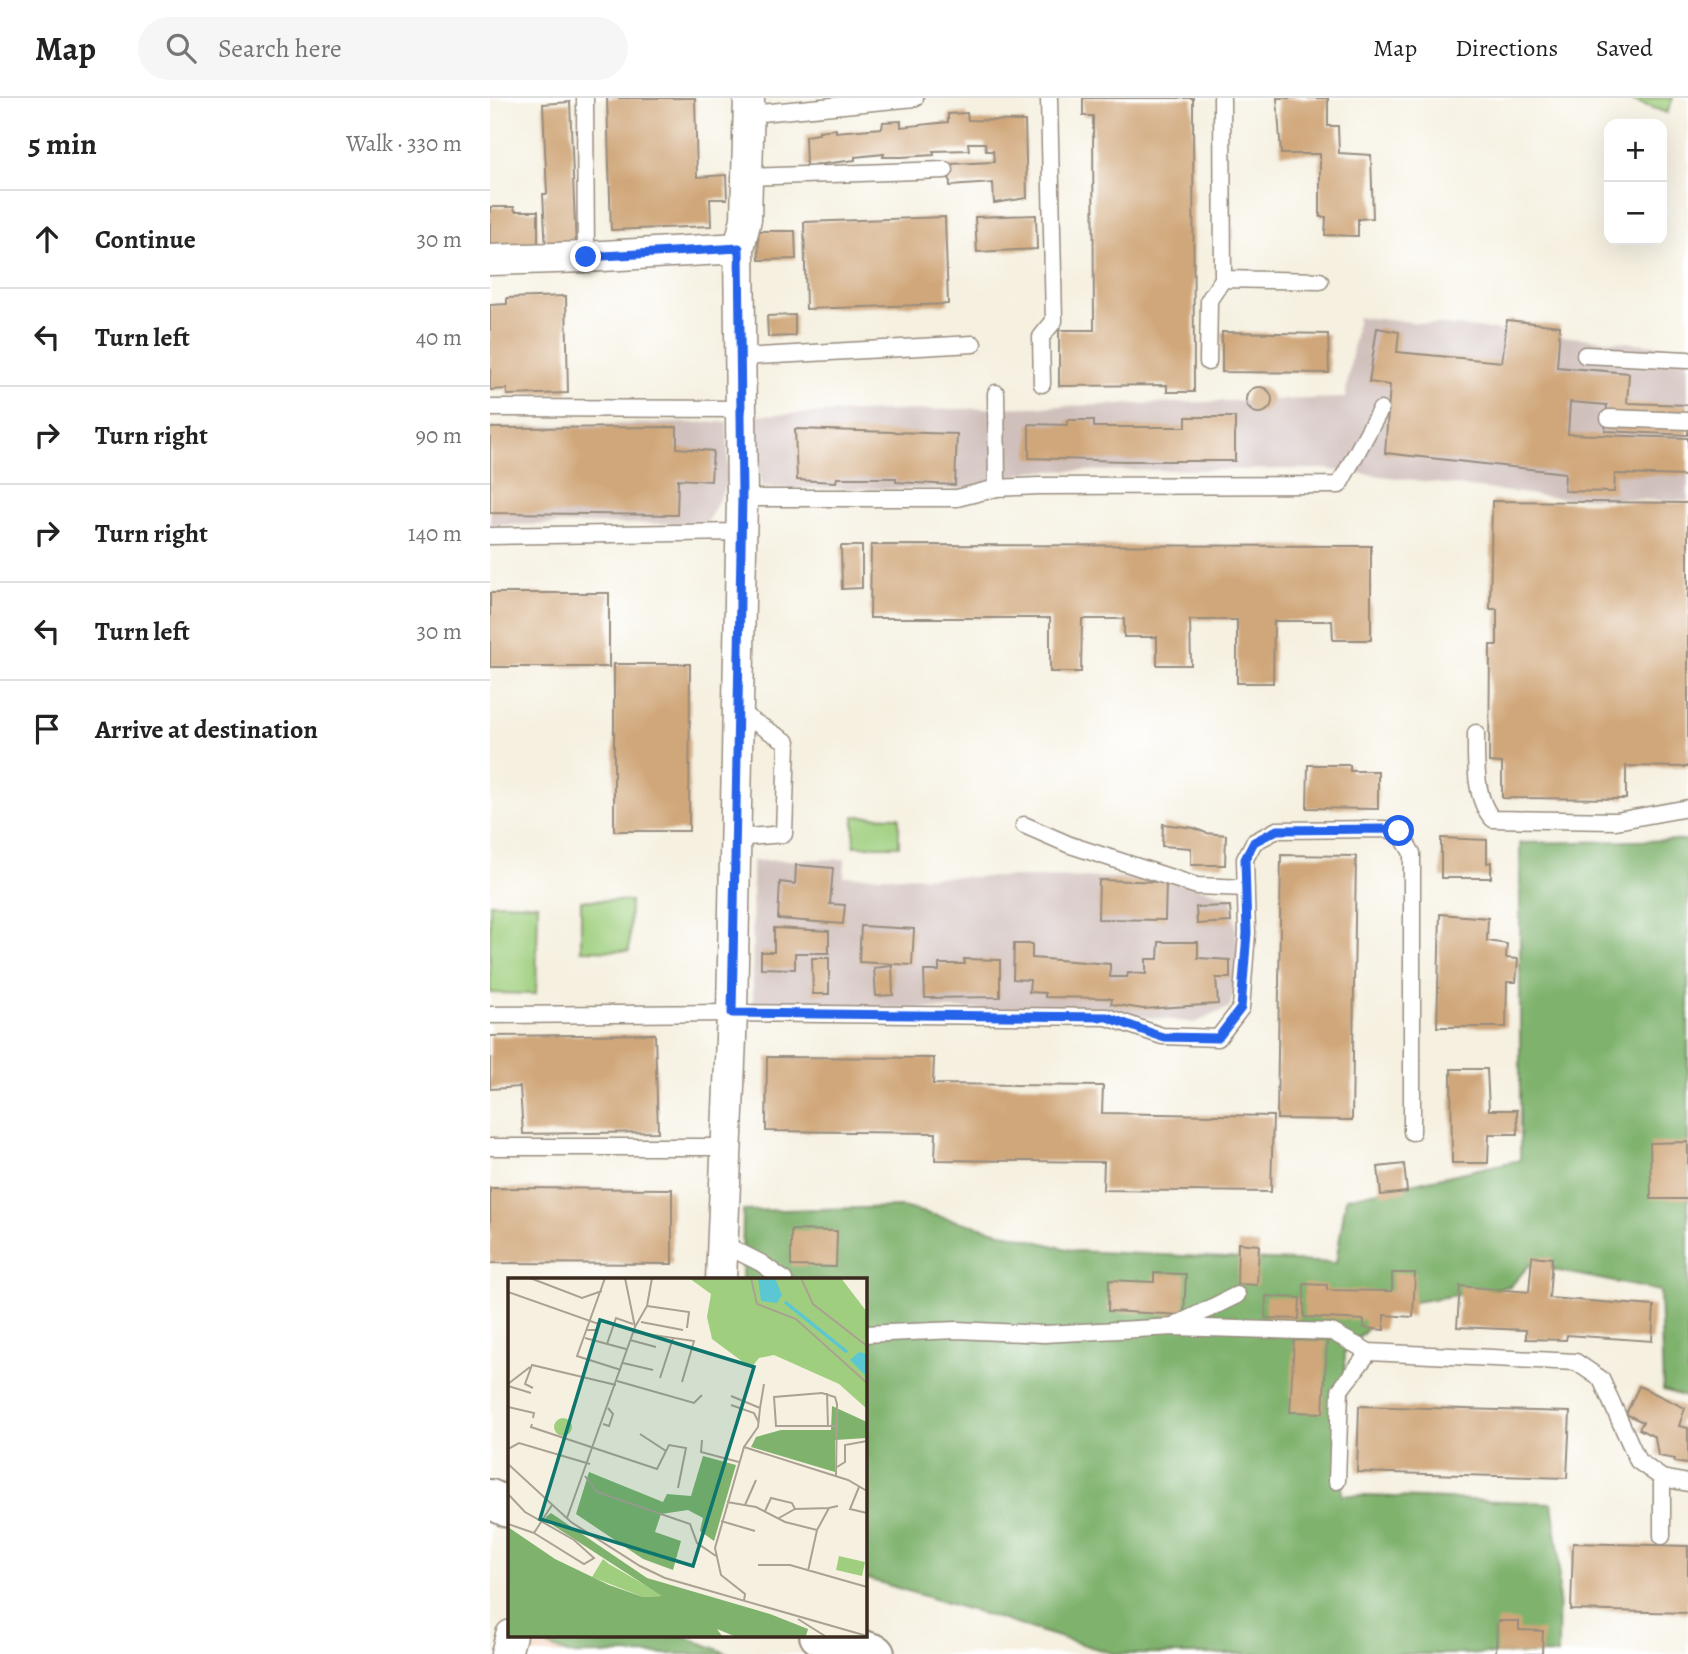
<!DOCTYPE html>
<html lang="en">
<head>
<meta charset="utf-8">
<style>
  :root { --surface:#fff; --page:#f6f6f6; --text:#222; --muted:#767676; --line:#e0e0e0 }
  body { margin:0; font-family:Alegreya,serif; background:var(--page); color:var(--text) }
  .controls { position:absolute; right:21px; top:21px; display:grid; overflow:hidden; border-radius:14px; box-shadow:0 7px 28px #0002 }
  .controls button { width:63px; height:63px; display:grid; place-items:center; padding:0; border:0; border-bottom:2px solid var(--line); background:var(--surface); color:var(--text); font:35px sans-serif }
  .stop { position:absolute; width:21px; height:21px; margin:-16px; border:5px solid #2563eb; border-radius:50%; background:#fff }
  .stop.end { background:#2563eb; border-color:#fff; box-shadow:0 2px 7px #0008 }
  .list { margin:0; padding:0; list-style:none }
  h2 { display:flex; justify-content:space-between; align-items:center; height:91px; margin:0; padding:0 28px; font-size:30px }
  h2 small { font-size:23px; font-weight:400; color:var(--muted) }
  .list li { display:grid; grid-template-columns:46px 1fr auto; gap:21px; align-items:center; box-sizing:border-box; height:98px; padding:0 28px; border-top:2px solid var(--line) }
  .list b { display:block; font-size:26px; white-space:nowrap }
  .list em { font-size:23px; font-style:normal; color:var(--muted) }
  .icon { flex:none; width:38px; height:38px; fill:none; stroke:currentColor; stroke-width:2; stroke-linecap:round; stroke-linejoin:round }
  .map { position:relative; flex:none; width:1198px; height:1556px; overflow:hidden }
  header { display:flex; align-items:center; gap:42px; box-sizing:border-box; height:98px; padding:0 35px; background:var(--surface); border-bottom:2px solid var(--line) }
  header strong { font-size:33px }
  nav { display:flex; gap:38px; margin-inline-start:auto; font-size:24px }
  .search { width:490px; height:63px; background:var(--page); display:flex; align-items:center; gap:18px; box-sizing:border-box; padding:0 24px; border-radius:38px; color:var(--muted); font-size:26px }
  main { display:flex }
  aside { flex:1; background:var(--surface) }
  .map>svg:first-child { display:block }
  .built { fill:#f4d3c0 }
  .industrial { fill:#d0c0bc }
  .green { fill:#9fcf7e; stroke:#6d7c4e; stroke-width:2 }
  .forest { fill:#7fb26d; stroke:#5d6e46; stroke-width:2 }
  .building { fill:#d0a77a }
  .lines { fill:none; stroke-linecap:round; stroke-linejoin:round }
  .lane-casing { stroke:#988d7f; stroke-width:19 }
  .street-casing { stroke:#988d7f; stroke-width:33 }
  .secondary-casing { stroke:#988d7f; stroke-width:42 }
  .lane { stroke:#fff; stroke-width:16 }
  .street { stroke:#fff; stroke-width:30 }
  .secondary { stroke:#fff; stroke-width:38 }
  .route { stroke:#2563eb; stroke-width:9 }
  .inset-river { fill:none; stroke:#5bc7d3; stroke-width:3.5 }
  .inset-road { fill:none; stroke:#aba192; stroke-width:2 }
  .view { fill:#0f766e; fill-opacity:0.15; stroke:#0f766e; stroke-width:3.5 }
  .inset-edge { fill:none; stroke:#3b2a1e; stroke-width:3.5 }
</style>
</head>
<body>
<header>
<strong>Map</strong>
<div class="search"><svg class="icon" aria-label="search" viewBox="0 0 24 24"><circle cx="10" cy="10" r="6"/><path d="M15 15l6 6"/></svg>Search here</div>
<nav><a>Map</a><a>Directions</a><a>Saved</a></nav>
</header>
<main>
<aside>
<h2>5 min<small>Walk · 330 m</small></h2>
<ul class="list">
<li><svg class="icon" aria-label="ahead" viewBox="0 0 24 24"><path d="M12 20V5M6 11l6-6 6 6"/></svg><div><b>Continue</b></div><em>30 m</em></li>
<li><svg class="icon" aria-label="left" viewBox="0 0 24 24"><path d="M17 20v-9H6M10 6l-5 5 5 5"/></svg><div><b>Turn left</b></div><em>40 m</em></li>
<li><svg class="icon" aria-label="right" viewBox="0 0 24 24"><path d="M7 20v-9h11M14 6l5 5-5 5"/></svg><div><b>Turn right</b></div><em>90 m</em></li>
<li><svg class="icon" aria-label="right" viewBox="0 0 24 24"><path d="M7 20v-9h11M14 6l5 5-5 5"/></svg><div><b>Turn right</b></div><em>140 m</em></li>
<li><svg class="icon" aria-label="left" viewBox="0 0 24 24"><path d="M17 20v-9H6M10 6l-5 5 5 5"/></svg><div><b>Turn left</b></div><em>30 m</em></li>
<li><svg class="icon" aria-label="arrive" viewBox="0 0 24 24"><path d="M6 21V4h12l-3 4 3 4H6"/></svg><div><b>Arrive at destination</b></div></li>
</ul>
</aside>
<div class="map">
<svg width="1198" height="1556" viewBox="0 0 1198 1556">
  <rect width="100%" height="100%" fill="#fff"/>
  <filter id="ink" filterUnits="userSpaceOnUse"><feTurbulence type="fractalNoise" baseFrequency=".0143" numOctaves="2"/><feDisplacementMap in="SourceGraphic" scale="14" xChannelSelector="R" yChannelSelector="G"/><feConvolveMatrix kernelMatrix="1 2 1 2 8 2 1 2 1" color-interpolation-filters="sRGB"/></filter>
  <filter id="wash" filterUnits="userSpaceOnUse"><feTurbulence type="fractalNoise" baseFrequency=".00686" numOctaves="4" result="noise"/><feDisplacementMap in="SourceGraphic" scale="28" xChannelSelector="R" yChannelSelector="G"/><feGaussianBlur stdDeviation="1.57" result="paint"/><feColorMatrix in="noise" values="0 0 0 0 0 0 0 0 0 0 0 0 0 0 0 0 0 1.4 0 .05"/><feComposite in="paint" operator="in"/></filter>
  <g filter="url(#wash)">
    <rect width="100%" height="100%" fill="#f5f0e0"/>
    <path class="built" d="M36,1539L78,1556H32Z"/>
    <path class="industrial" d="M868,219L1198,250V403L1061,399L834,371L542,373L477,391L271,390L265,317L855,300Z
      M237,324L239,381L217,425L0,427V329Z
      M355,761L354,778L674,780L742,799L750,864L740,909L705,925L619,914L263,907L262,763Z"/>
    <path class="green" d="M1136,0H1183L1177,15Z
      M364,718L409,719V748H364Z
      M91,802L140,803L139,853L91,852Z
      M0,805L48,806L46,896L0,895Z"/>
    <path class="forest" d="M1198,742V1300L1173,1292L1170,1193L1039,1167L1021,1188L888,1210V1220L855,1254L852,1397L1062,1405L1069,1455L1068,1556H624L375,1480L374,1182H252L253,1113L412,1109L585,1153L846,1165L856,1100L1030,1062V745Z
      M37,1537H191L239,1556H78L36,1539Z"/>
    <g id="blocks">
      <path class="building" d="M117,0H205L207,79L236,77L237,101H220L221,128L121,132Z
        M593,0H703L704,294H677V287L569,288V232H604L603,18H593Z
        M787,0H838V28H848L849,55L881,57L883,120L868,121V138L835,137L836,119H830V56H791Z
        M80,4L86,152L56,153L53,96H57L53,6Z
        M477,15L478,22L535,23L537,100L504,105L503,85L460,88L459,66L504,64L503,53H496L495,45H478L479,52L443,53L444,57L411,59H393L394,56L365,59V62L316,68L315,38L329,36V33L346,31V34L392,30L393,24L411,23V29L458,24V16Z
        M0,109H24L25,113H48V150H0Z
        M546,117L547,151L487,154L485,119Z
        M455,119L458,206L316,211L314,124Z
        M268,133H305L306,161L269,162Z
        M76,198L78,295L17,297V291L0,292V207L17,206V200Z
        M305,217V238L278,239L277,218Z
        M1017,222L1070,228L1067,269L1139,275L1137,305L1198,307V337L1115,333L1117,307L1080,304L1078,336L1198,340V378L1125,376L1124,394L1074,393L1075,375L895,355L900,287L879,284L887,230L909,234L907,254L1012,264Z
        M732,234L838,236L839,275L732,274Z
        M756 302a13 13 0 1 1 26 0a13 13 0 1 1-26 0Z
        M696,319H745V363H634L539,360V326L577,327V322H604V329H696Z
        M187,329V350L223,353L221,383L188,381L187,417L0,415V330Z
        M305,331L467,336L465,387L406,384V380H347L346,384L307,382Z
        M1002,403L1198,405V669L1136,668V701L1012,700V665L999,664L1000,547H1007V511H1000Z
        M381,447L881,448V542H843L842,523H784L783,585H747V522H700L701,567H667V539H634V521H592L591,574H560V520H380Z
        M351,448H372V490L352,491Z
        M0,495H119V569H0Z
        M124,566H200L199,733H124Z
        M818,667H860V673H888V711L817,710Z
        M673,726L704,730L716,735L736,737L735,767H701V750L672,748Z
        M951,740L997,742V765L1001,764V780H951Z
        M791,757L866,758L862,1022L787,1021Z
        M306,767L343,770L340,806L355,807L353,826L288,821L290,784L305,786Z
        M609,782L676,784L675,822L608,821Z
        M740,808L741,824L707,826L706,809Z
        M950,816L998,820L997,843L1017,846L1016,860L1028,861L1026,884H1017L1016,929H947Z
        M371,828L424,831L422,867L369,864Z
        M284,830L339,833V855H305V871L271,870V854H284Z
        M669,844H708V860L740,862V880H726L728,906L653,911L621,906L622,901L618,900L555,899V895L539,894L540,882L523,881L524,846H542V860L620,866V879H637L638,875L656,876V861H668Z
        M322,860H339V896H323Z
        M474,861L510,862V899L435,900L434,873H449V866H475Z
        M402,868L403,897L386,898L384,870Z
        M165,936L168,1034L33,1036L30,989L0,991V938Z
        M277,959L444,960L443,986L613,988L612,1015L783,1018L781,1094L613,1092L614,1064L445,1062L446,1035L276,1033Z
        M961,971H997L999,1012H1027L1028,1036H999L998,1065H962Z
        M1198,1044V1101H1161L1160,1045Z
        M914,1066L917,1094L891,1097L888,1069Z
        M0,1090L182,1091V1166L0,1165Z
        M301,1132L347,1133L346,1169L301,1168Z
        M748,1145L769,1147L767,1187L747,1186Z
        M1042,1158L1062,1160L1059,1200L1164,1208L1162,1243L1077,1237L1076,1242L1036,1241V1232L967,1229L970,1188L1039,1194Z
        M664,1175L696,1176L694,1217L618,1213L619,1182L664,1184Z
        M902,1175H925L923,1219L894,1217V1232L874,1230V1222L814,1219V1186L837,1187V1192L902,1193Z
        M776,1198L810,1200L809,1221L775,1220Z
        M804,1242L837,1243L833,1315L800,1314Z
        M1149,1288L1195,1310L1189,1328L1198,1330V1366L1184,1364L1185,1361L1168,1358L1165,1339L1149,1331L1153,1324L1136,1316Z
        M869,1308L1080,1314L1077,1380L867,1374Z
        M1083,1445L1198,1448V1515L1081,1512Z
        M1007,1523H1029V1532L1053,1533L1052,1556H1006Z"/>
    </g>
  </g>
  <g filter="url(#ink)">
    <use href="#blocks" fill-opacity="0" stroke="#988d7f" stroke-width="2"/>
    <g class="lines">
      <defs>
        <path id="lane" d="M95,0L96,159
          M260,16L425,0
          M257,79L455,72
          M733,181L830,183
          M1095,257L1198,262
          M252,259L483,246
          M718,264L719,202L733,181L732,0
          M552,286L551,239L564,223L559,0
          M506,295L507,390
          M0,310L252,311
          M1119,320L1198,323
          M252,400H467L507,390L548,388L849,387L890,312
          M0,438L251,434
          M986,635C986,661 984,702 1003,721L1126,723L1198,710
          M534,727L580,747L707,788L756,790
          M246,740L294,736L297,644L248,614
          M0,917L242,915L617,919L672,938L728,940L751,910L757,835L755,761L764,744L787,732L894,731L909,733L922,755V1034
          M0,1049H237
          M233,1146L271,1165L294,1182
          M686,1227L747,1197
          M374,1236L467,1232L554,1236L684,1229L842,1234L879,1254L1086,1264L1111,1281L1148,1363L1172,1380L1198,1385
          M847,1383L850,1292L879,1254
          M1172,1438V1380"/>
        <path id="street" d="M0,162L96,159L249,150
          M231,1182L242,915L252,400L249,150L256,121L259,0
          M16,1556L21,1537"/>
        <path id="secondary" d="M0,1401L19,1410
          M329,1537L385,1556"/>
      </defs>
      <use href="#lane" class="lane-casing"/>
      <use href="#street" class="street-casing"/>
      <use href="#secondary" class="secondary-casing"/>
      <use href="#lane" class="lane"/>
      <use href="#street" class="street"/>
      <use href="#secondary" class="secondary"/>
    </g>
  </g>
  <g class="lines" filter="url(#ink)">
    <path class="route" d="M96,159L249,150L252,400L242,915L617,919L672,939L728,940L751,910L757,835L755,761L764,744L787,732L894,731L909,733"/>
  </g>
  <g transform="translate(18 1180)">
    <rect width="359" height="359" fill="#f5f0e0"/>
    <path d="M181,0H333L359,34V131L331,106L266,77L251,80L243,90L204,61L199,39L203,16ZM46 149a9 9 0 1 1 18 0a9 9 0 1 1-18 0ZM331,278L357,284L354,298L328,292ZM95,281L101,286L156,318L135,319L84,299Z" fill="#9fcf7e"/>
    <path d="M324,128L359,144V160L327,162V194L243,169L248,159L273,152H323ZM195,178L228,187L206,263L192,253L195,240L180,232L153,236L147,254L173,263L165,292L135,281L68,236L81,194L155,224L159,216L183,218ZM43,235L139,300L262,336L300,351L298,358H226L209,351L214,358H0V249L47,281L101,307L135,319L154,318L46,248L37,240Z" fill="#7fb26d"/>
    <path d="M250,0H267L274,17L269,25L253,23ZM351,74L359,76V99L342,82Z" fill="#5bc7d3"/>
    <path class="inset-river" d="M277,24L339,74"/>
    <path class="inset-road" d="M22,0L74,20L94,13M97,0L69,78L113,92M117,0L127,49M243,0L249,26L288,41L359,105M293,0L305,26L359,68M0,14L91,46L89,52H79M139,28L181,34L179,50M133,44L175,52M125,54L186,63L174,104M77,60L118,71M122,62L148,69M99,66L108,40L125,46M115,85L145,92M152,100L165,60M109,103L186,125L194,117M0,106L22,89M0,108L23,115M25,110L17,106L24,87L108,107M319,115L320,148M223,118L252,130L250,149L236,169L207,270L213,297L237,316L236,323M223,127L246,135L251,145M0,129L26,135L25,140M252,130L256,106M24,146L23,149L149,191L161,167L178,170L170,210M95,146L101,148L105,136L100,130M132,156L158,173M194,162L193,174L231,184M236,169L340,202L359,213M0,171L11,165L82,186M0,186L63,244L132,288L157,300L359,358M329,189L337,184V167L359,163M77,198L89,214L182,246L189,265L208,278M328,199L329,126L327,119L314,115L266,119L268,148H329M351,209L342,231L359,235M0,216L17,234L66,262L86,280L76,286L26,255M219,224L248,229L277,244L309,252M237,227L248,202M257,233L263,220L284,225L287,231M59,240L127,49L139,28L144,0M271,240L287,231L321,230M213,243L247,253M0,246L26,255L44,227M250,287H282L359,309M300,293L309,252L321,230L330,228M290,341L317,358"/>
    <path class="view" d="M92,42L246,89L185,288L32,241Z"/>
    <rect width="359" height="359" class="inset-edge"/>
  </g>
</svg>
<div class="controls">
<button>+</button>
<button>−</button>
</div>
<div class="stop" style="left:909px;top:733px"></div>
<div class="stop end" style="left:96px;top:159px"></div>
</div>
</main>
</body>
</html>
